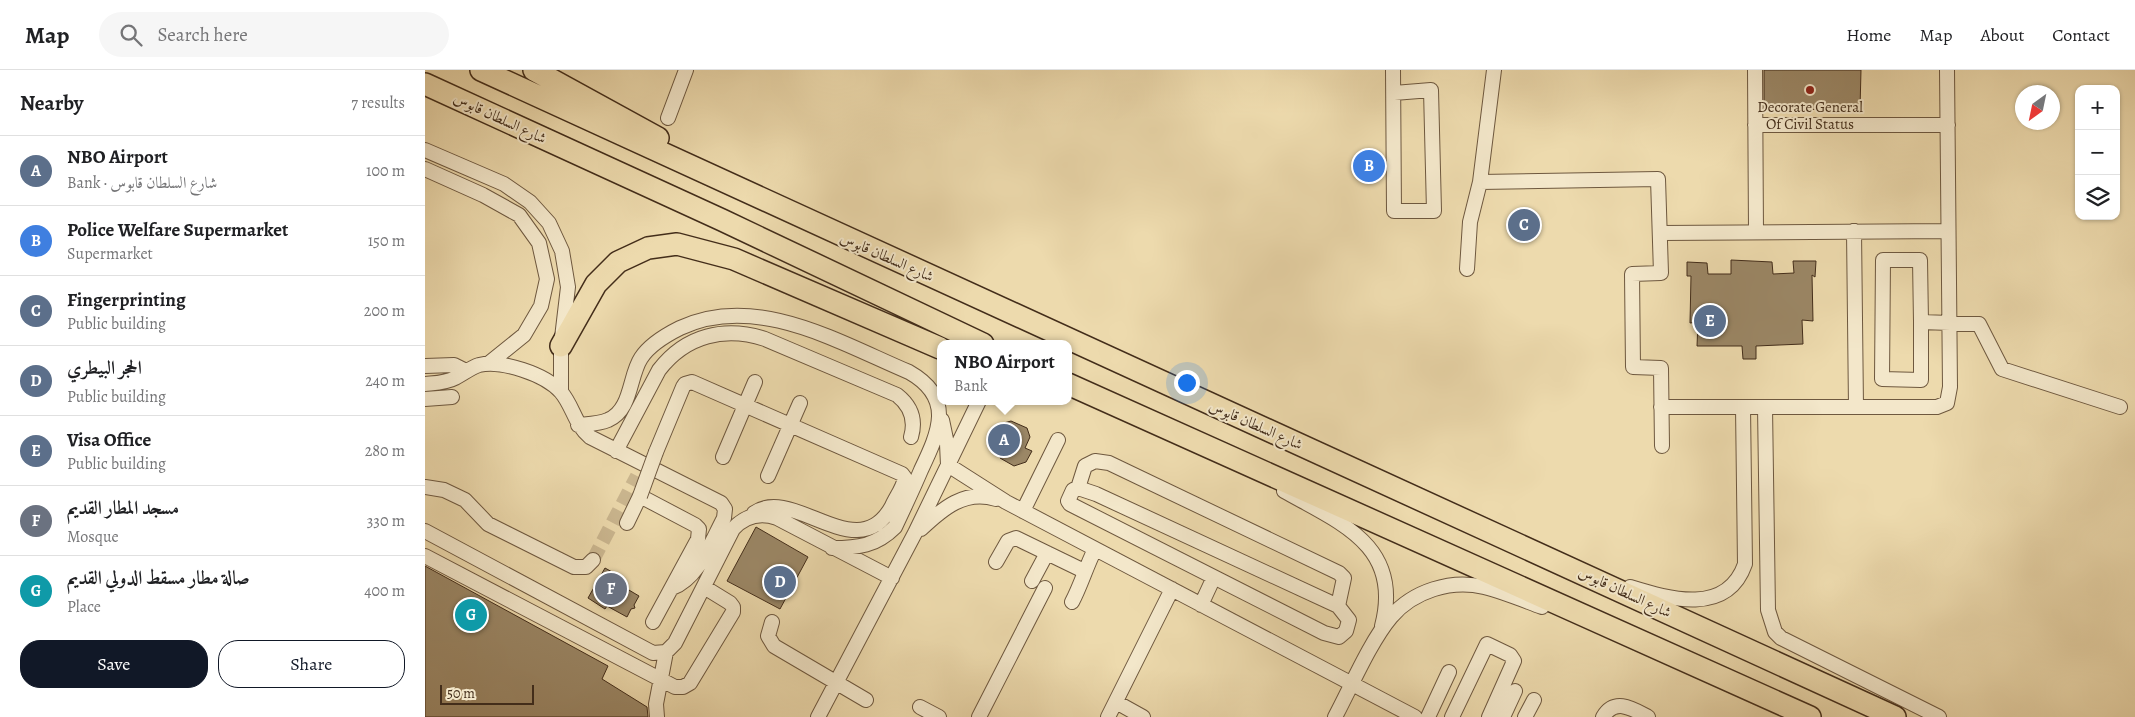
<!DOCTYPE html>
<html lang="en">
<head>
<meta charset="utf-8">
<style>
  :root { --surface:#fff; --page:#f6f6f6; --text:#202124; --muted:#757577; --line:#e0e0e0; --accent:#111827 }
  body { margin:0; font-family:Alegreya,Amiri,serif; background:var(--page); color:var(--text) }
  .controls { position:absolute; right:15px; top:15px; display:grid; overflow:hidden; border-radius:10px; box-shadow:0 1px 4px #0004 }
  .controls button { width:45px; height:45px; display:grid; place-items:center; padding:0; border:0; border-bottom:1px solid var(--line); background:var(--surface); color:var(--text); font:25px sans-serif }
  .compass { position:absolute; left:1590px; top:15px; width:45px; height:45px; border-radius:50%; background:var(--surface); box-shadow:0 1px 4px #0004; rotate:213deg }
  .scale { position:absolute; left:15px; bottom:12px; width:94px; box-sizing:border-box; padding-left:5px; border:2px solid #432d1a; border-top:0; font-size:14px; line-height:18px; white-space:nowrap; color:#432d1a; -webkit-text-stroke:4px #f3e7ca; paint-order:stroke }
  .you { position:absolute; left:761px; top:312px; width:18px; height:18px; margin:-12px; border:4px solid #fff; border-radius:50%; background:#1a73e8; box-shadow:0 0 0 8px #1a73e833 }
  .badge { display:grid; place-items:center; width:32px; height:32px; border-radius:50%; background:var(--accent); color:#fff; font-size:16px; font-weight:700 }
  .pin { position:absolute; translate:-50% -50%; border:2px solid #fff; box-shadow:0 1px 5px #0006 }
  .popup { position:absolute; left:512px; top:270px; width:135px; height:65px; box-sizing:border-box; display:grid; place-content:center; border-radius:10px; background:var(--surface); filter:drop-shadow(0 1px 4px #0005); font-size:16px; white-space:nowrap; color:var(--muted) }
  .popup b { font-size:19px; color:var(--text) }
  .popup::after { content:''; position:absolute; left:50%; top:100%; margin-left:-10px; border:10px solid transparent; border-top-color:var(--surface) }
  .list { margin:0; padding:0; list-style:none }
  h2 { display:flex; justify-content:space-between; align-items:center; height:65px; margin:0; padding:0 20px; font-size:21px }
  h2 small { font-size:16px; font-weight:400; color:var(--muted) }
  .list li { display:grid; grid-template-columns:32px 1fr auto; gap:15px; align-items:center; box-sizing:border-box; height:70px; padding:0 20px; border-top:1px solid var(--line) }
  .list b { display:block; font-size:19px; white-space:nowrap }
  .list p { margin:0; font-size:16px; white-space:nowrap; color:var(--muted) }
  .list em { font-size:16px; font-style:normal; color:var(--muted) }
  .actions { display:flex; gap:10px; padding:15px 20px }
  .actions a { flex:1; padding:11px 0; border:1px solid var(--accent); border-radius:20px; text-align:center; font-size:18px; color:var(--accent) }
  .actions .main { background:var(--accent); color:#fff }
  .icon { flex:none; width:28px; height:28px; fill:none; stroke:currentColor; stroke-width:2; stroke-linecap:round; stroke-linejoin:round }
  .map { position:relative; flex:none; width:1710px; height:647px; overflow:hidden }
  header { display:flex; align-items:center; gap:30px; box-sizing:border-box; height:70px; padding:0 25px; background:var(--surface); border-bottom:1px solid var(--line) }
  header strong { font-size:24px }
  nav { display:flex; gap:28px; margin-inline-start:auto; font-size:18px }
  .search { width:350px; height:45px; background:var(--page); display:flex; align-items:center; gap:12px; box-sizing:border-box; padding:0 18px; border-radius:28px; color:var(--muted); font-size:19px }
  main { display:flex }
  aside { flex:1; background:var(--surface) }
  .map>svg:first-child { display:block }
  .building { fill:#9b8766; stroke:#432d1a }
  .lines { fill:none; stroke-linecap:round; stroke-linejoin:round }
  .minor-tunnel { stroke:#cbb790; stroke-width:14; stroke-dasharray:14 7; stroke-linecap:butt }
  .minor-casing { stroke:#6e583f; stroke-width:16 }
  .highway-casing { stroke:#432d1a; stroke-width:24 }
  .minor { stroke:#f3e7ca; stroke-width:14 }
  .highway { stroke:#eddaad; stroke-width:21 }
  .minor-bridge-casing { stroke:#6e583f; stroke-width:16; stroke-linecap:butt }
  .minor-bridge { stroke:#f3e7ca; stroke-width:14 }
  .poi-dot { fill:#8f2418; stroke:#f3e7ca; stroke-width:2 }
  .labels { text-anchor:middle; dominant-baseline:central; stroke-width:4; stroke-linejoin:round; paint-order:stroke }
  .poi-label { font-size:15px; fill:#432d1a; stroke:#f3e7ca }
  .street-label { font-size:15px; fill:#432d1a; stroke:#f3e7ca }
</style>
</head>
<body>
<header>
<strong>Map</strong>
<div class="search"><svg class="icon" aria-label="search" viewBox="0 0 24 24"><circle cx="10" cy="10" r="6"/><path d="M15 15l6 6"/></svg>Search here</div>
<nav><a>Home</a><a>Map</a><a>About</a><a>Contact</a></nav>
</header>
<main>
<aside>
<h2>Nearby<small>7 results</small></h2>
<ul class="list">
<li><span class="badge" style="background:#5c6f8a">A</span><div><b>NBO Airport</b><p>Bank · شارع السلطان قابوس</p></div><em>100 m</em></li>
<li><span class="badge" style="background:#3f7fe0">B</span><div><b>Police Welfare Supermarket</b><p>Supermarket</p></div><em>150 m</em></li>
<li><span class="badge" style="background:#5c6f8a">C</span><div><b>Fingerprinting</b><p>Public building</p></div><em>200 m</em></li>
<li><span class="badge" style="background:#5c6f8a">D</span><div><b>الحجر البيطري</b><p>Public building</p></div><em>240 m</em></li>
<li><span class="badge" style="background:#5c6f8a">E</span><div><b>Visa Office</b><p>Public building</p></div><em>280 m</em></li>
<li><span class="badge" style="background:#6b7280">F</span><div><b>مسجد المطار القديم</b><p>Mosque</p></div><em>330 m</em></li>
<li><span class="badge" style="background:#0f9aa8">G</span><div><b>صالة مطار مسقط الدولي القديم</b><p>Place</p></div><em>400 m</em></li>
</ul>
<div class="actions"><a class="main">Save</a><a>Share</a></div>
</aside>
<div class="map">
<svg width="1710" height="647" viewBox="0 0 1710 647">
  <rect width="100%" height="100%" fill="#eddaad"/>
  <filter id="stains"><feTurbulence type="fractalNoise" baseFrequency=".004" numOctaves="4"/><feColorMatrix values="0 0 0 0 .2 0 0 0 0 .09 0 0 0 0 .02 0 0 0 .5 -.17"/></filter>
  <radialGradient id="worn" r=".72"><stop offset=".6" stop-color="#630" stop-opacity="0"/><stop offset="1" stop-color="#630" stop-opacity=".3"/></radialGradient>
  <path class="building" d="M1339,0H1436L1435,39L1339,40Z
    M1306,190L1347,192L1348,204L1369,203L1368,191H1391L1390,207L1387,205L1388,251L1377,250L1378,274L1331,276V289H1318L1317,276H1272L1273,252L1265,253L1266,206H1262V192L1282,193L1283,204H1306Z
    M586,351L602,358L605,367L600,378L607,381L601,392L589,396L575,388L577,384L567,378L565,370L570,361L574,363L579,353Z
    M331,457L383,487L355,539L302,511Z
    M0,496L183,596L177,609L222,637L223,647H0Z
    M180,498L196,507L192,513L214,526L209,535L210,538L206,539L202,547L182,536L180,539L163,528Z"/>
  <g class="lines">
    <path class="minor-tunnel" d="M168,490L212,406"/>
    <defs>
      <path id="minor" d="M968,0L969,141H1009L1006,20L969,23
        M1330,0L1331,161
        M243,48L261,0
        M1330,55H1523
        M0,80L79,114L105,132L124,153L137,181L143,217L136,276V322
        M0,99L58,125L94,145L114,173L122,209L116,236L99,265L63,294
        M1055,112L1233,109L1236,203L1207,204L1208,297L1236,298L1237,376
        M1429,161L1431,337
        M1236,163L1523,161
        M1042,199L1045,152L1055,112L1069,0
        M1496,252V310L1457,309L1458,190H1495L1496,252L1554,254L1577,299L1695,337
        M0,296L29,295L41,301
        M0,314C10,313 21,313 30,308C38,304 45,298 54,295C77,290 120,304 136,322C148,336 150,355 165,367L296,433L300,439L299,448C286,472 274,508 247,518
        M0,329L27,327
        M1236,337H1512L1522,333L1525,317L1522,0
        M1340,337L1343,540L1350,562L1356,568L1514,647
        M517,350L522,374L523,395L581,432L990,647
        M153,355C163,354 174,354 183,350C207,340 204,306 216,288C225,274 241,265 255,258C331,222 415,273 484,302C530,328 514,362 496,400C488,419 479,438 470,457C451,476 433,478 407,478
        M191,381L234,300C261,265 300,256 340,269L472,325C486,336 491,350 486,367
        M231,382L258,317L260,314L267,312L477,404L480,408C478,418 471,427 467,436C433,499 369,415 329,443
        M298,387L330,312
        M343,406L375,333
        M0,417L19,420L40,430L63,454L149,497H161L168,490
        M653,418L671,424L913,536L924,550L921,561L914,567L899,563L645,434L643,431L648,420Z
        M653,418L660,396L670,391L684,393L914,503L919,508L913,536
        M859,421C916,453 978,476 957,556
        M598,441L633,370
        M202,453L215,426L270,455L274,459L273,469L228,552
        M496,459C517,439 540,419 571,429
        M0,461L228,583L241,582L250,573L308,459C320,446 335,442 352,448L467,508
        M0,486L250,617H258L265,613L308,542V537L305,533L279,517
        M571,492L583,471L591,468L659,501
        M607,511L622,483
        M1205,517C1244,529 1302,546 1320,494L1318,337
        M647,532C656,515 661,497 670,479
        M776,535L789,507
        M347,552L343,566L349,576L441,630
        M691,632L718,647
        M495,637L514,647
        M232,647L231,634L241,582
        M393,647L490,463L554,331
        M554,647L620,518
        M683,647L747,519
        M910,647C926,617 945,572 966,547C988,521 1026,509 1059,517C1079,522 1098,530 1117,537
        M1003,647L1024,602
        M1027,647L1062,574L1085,585L1089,591L1064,647
        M1078,647L1090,621
        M1100,647L1109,630
        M1178,647C1190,627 1208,639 1223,647"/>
      <path id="highway" d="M56,0L1470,647
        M109,0L233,68
        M0,14L297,150L558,274
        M136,276L171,214L193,192L223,178L252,174L309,189L515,278
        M643,314L1385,647"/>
    </defs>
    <use href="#minor" class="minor-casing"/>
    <use href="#highway" class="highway-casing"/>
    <use href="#minor" class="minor"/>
    <use href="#highway" class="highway"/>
    <defs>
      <path id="minor-bridge" d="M215,426L231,382"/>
    </defs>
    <use href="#minor-bridge" class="minor-bridge-casing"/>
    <use href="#minor-bridge" class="minor-bridge"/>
  </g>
  <circle class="poi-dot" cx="1385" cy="20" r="5"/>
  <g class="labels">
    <g class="poi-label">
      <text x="1385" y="37">Decorate General<tspan x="1385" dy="17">Of Civil Status</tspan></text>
    </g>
    <g class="street-label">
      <text transform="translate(75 48) rotate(25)">شارع السلطان قابوس</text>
      <text transform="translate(462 187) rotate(24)">شارع السلطان قابوس</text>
      <text transform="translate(831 355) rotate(24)">شارع السلطان قابوس</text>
      <text transform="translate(1200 522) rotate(25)">شارع السلطان قابوس</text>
    </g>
  </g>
  <rect width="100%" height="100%" filter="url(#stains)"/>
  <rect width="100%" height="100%" fill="url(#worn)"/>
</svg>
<div class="controls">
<button>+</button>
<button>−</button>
<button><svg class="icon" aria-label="layers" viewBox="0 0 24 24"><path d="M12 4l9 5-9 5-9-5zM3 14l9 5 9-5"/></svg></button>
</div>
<svg class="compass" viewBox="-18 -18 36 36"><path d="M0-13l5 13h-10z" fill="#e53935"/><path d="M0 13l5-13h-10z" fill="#757577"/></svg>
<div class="scale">50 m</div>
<div class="you"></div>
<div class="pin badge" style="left:579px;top:370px;background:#5c6f8a">A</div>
<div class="popup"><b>NBO Airport</b>Bank</div>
<div class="pin badge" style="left:944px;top:96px;background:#3f7fe0">B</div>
<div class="pin badge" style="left:1099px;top:155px;background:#5c6f8a">C</div>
<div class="pin badge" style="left:355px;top:512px;background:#5c6f8a">D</div>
<div class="pin badge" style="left:1285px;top:251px;background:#5c6f8a">E</div>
<div class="pin badge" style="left:186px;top:519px;background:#6b7280">F</div>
<div class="pin badge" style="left:46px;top:545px;background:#0f9aa8">G</div>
</div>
</main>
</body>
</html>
